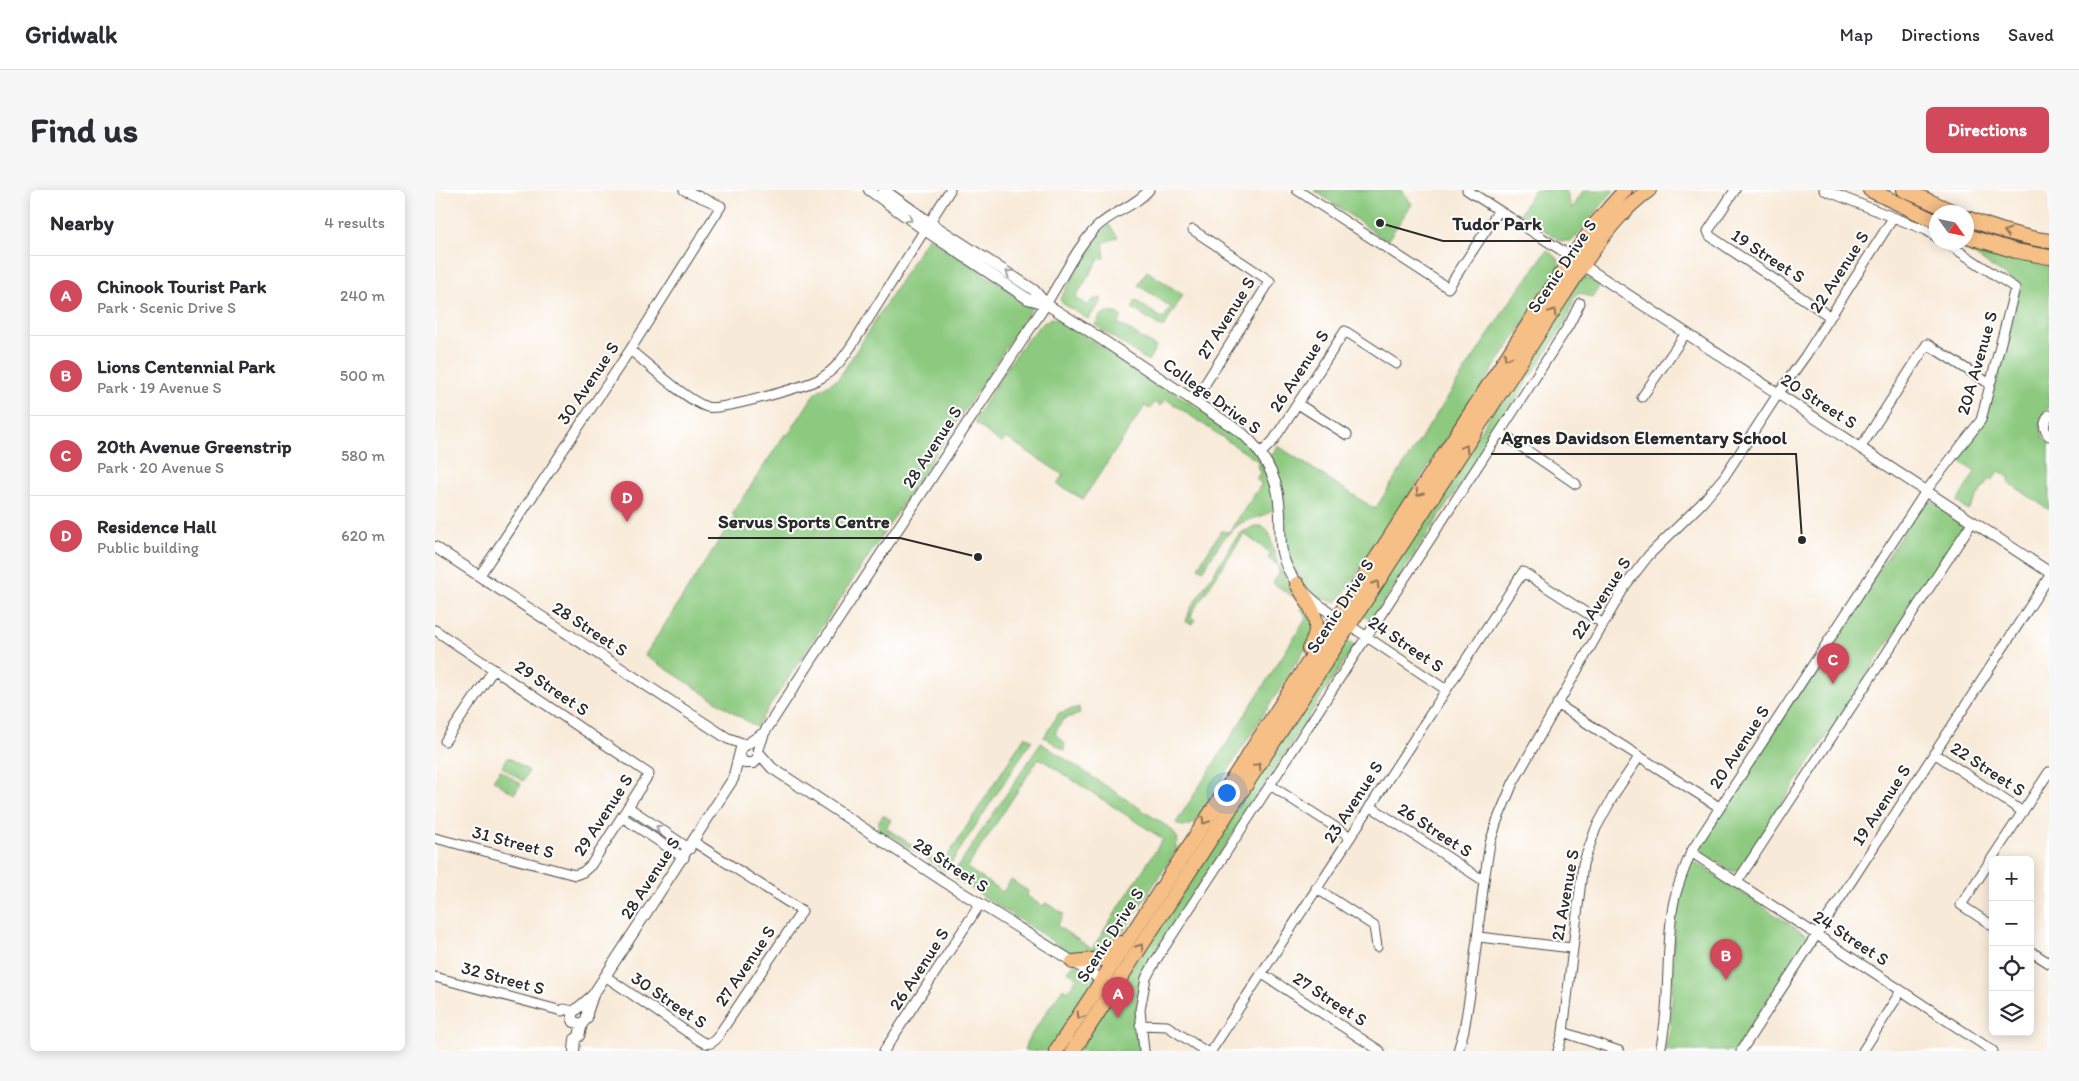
<!DOCTYPE html>
<html lang="en">
<head>
<meta charset="utf-8">
<style>
  :root { --surface:#fff; --page:#f7f7f7; --text:#2b2b33; --muted:#7c7c81; --line:#e1e1e2; --accent:#d1495b }
  body { margin:0; font-family:Itim,sans-serif; background:var(--page); color:var(--text) }
  .controls { position:absolute; right:15px; bottom:15px; display:grid; overflow:hidden; border-radius:8px; box-shadow:0 2px 12px #0003 }
  .controls button { width:45px; height:45px; display:grid; place-items:center; padding:0; border:0; border-bottom:1px solid var(--line); background:var(--surface); color:var(--text); font:25px sans-serif }
  .compass { position:absolute; left:1494px; top:15px; width:45px; height:45px; border-radius:50%; background:var(--surface); box-shadow:0 2px 12px #0003; rotate:123deg }
  .you { position:absolute; left:791px; top:602px; width:18px; height:18px; margin:-12px; border:4px solid #fff; border-radius:50%; background:#1a73e8; box-shadow:0 0 0 8px #1a73e833 }
  .badge { display:grid; place-items:center; width:32px; height:32px; border-radius:50%; background:var(--accent); color:#fff; font-size:16px; font-weight:700 }
  .pin { position:absolute; translate:-50% -41px; filter:drop-shadow(0 1px 2px #0008) }
  .pin::after { content:''; position:absolute; top:26px; width:18px; height:15px; background:inherit; clip-path:polygon(0 0,100% 0,50% 100%) }
  .list { margin:0; padding:0; list-style:none }
  h2 { display:flex; justify-content:space-between; align-items:center; height:65px; margin:0; padding:0 20px; font-size:21px }
  h2 small { font-size:16px; font-weight:400; color:var(--muted) }
  .list li { display:grid; grid-template-columns:32px 1fr auto; gap:15px; align-items:center; box-sizing:border-box; height:80px; padding:0 20px; border-top:1px solid var(--line) }
  .list b { display:block; font-size:19px; white-space:nowrap }
  .list p { margin:0; font-size:16px; white-space:nowrap; color:var(--muted) }
  .list em { font-size:16px; font-style:normal; color:var(--muted) }
  .icon { flex:none; width:28px; height:28px; fill:none; stroke:currentColor; stroke-width:2; stroke-linecap:round; stroke-linejoin:round }
  .map { position:relative; flex:none; width:1614px; height:861px; overflow:hidden; border-radius:8px }
  header { display:flex; align-items:center; gap:30px; box-sizing:border-box; height:70px; padding:0 25px; background:var(--surface); border-bottom:1px solid var(--line) }
  header strong { font-size:24px }
  nav { display:flex; gap:28px; margin-inline-start:auto; font-size:18px }
  .intro { display:flex; align-items:center; justify-content:space-between; box-sizing:border-box; height:120px; padding:0 30px }
  h1 { margin:0; font-size:35px }
  .button { padding:12px 22px; border-radius:8px; background:var(--accent); color:#fff; font-size:18px; font-weight:700 }
  main { display:flex; gap:30px; padding:0 30px }
  aside { flex:1; background:var(--surface); border-radius:8px; box-shadow:0 2px 12px #0003 }
  .map>svg:first-child { display:block }
  .green { fill:#8dca80; stroke:#5c7a56; fill-rule:evenodd }
  .lines { fill:none; stroke-linecap:round; stroke-linejoin:round }
  .minor-casing { stroke:#4a4845; stroke-width:11 }
  .tertiary-casing { stroke:#4a4845; stroke-width:12 }
  .primary-casing { stroke:#4a4845; stroke-width:16 }
  .minor { stroke:#fff; stroke-width:9 }
  .tertiary { stroke:#fff; stroke-width:10 }
  .primary { stroke:#f5bf86; stroke-width:14 }
  .oneway { stroke:#a0a0a0 }
  .oneway2 { stroke:#907558 }
  .labels { text-anchor:middle; dominant-baseline:central; stroke-width:4; stroke-linejoin:round; paint-order:stroke }
  .street-label { font-size:18px; fill:#2b2b2b; stroke:#fff }
  .leader { fill:none; stroke:#2b2b2b; stroke-width:2 }
  .callout-dot { fill:#2b2b2b; stroke:#fff; stroke-width:2 }
  .callout-label { font-size:19px; text-anchor:middle; font-weight:bold; fill:#2b2b2b; stroke:#fff; stroke-width:4; stroke-linejoin:round; paint-order:stroke }
</style>
</head>
<body>
<header>
<strong>Gridwalk</strong>
<nav><a>Map</a><a>Directions</a><a>Saved</a></nav>
</header>
<div class="intro"><h1>Find us</h1><a class="button">Directions</a></div>
<main>
<aside>
<h2>Nearby<small>4 results</small></h2>
<ul class="list">
<li><span class="badge">A</span><div><b>Chinook Tourist Park</b><p>Park · Scenic Drive S</p></div><em>240 m</em></li>
<li><span class="badge">B</span><div><b>Lions Centennial Park</b><p>Park · 19 Avenue S</p></div><em>500 m</em></li>
<li><span class="badge">C</span><div><b>20th Avenue Greenstrip</b><p>Park · 20 Avenue S</p></div><em>580 m</em></li>
<li><span class="badge">D</span><div><b>Residence Hall</b><p>Public building</p></div><em>620 m</em></li>
</ul>
</aside>
<div class="map">
<svg width="1614" height="861" viewBox="0 0 1614 861">
  <rect width="100%" height="100%" fill="#fff"/>
  <filter id="ink" filterUnits="userSpaceOnUse"><feTurbulence type="fractalNoise" baseFrequency=".02" numOctaves="2"/><feDisplacementMap in="SourceGraphic" scale="10" xChannelSelector="R" yChannelSelector="G"/><feConvolveMatrix kernelMatrix="1 2 1 2 8 2 1 2 1" color-interpolation-filters="sRGB"/></filter>
  <filter id="wash" filterUnits="userSpaceOnUse"><feTurbulence type="fractalNoise" baseFrequency=".0096" numOctaves="4" result="noise"/><feDisplacementMap in="SourceGraphic" scale="20" xChannelSelector="R" yChannelSelector="G"/><feGaussianBlur stdDeviation="1.12" result="paint"/><feColorMatrix in="noise" values="0 0 0 0 0 0 0 0 0 0 0 0 0 0 0 0 0 1.4 0 .05"/><feComposite in="paint" operator="in"/></filter>
  <g filter="url(#wash)">
    <rect width="100%" height="100%" fill="#f8ead8"/>
    <path class="green" d="M879,0H967L977,14L952,51Z
      M1099,0H1131L1137,19L1149,0H1179L1137,51H1126L1085,24Z
      M674,35L683,47L668,53L670,68L664,69L640,108L653,116L657,110L666,108L667,111L653,129L627,113L625,109L664,45Z
      M493,47L598,116L321,537L210,465L300,326L297,324L350,244L353,245L380,203L404,188Z
      M1532,52L1614,71V216L1605,234L1608,247L1614,253V320L1573,292L1575,288L1564,281L1557,290L1554,289L1533,320L1522,312L1540,282L1522,269L1551,230L1585,99L1583,94L1521,53Z
      M1112,60L1124,70L1123,82L908,404L901,412C870,408 851,372 849,343C849,331 851,319 849,308C847,294 840,280 836,267L843,256L940,319L1070,119Z
      M712,81L748,105L728,138L697,118L701,111L728,129L736,117L703,95Z
      M1152,88L1165,95L1157,108L1145,103L1139,107L1131,132L936,431L925,424L1144,90Z
      M672,122L682,123L687,127L683,133L721,157L713,171L660,135L665,126Z
      M617,128L625,130L799,241C804,245 810,248 814,253C823,265 847,304 838,319C832,327 815,328 806,333C789,344 779,363 768,380L763,377L786,341L794,342L826,295L825,292L821,289L825,283L822,276L824,272L731,209L725,216L720,212L715,219L710,216L648,309L622,294L628,285L572,248L566,253L540,233L541,227C556,204 594,136 617,128Z
      M1491,308L1531,334L1304,679L1299,682L1266,661L1265,654Z
      M825,336L833,340C837,352 839,365 844,377C855,401 885,419 878,447L760,632C753,636 748,638 741,633L871,429V425L866,420L869,414L838,393L844,384L843,375L833,368L836,363L809,344L757,423L756,427L760,430L757,434L751,432L755,419L802,347L809,341Z
      M909,449L920,455L712,777C701,802 696,834 706,861H643Z
      M644,517L645,524L628,529L620,543L630,553L629,560L609,547L624,523Z
      M590,546L597,550L512,679L509,680L452,643L449,646L445,643L443,632L448,625L456,630L451,638L505,673L509,667H512Z
      M606,553L736,639L743,649L740,662L683,750L670,764L639,765L520,688L519,682ZM604,568L728,649L657,759L622,736L629,724L611,713L607,716L592,706L593,701L576,690L568,702L532,678Z
      M73,567L94,581L88,591L67,577Z
      M65,580L86,594L79,604L58,590Z
      M1257,673H1262L1374,747L1299,861H1230C1232,851 1235,841 1236,831C1239,796 1235,698 1257,673Z
      M640,773L668,790L621,861H589L592,851L628,798L633,801L642,788L633,781Z"/>
  </g>
  <g filter="url(#ink)">
    <g class="lines">
      <defs>
        <path id="minor" d="M862,0L1013,98L1063,22
          M1032,0L1137,67
          M1300,0L1273,41L1275,46L1394,126
          M1389,0L1491,40L1502,47
          M758,40L835,91L760,210
          M611,114C626,91 643,54 663,36C679,21 699,17 714,0
          M195,160C213,174 251,210 272,217C285,221 373,196 386,188C400,180 408,168 417,155L515,0
          M1207,207L1251,143
          M863,214L912,245
          M1614,225C1609,233 1607,238 1614,246
          M1065,242L1141,294
          M1426,257L1492,154L1555,194
          M826,263L838,251L910,141L961,174
          M45,385L195,160L286,16L249,0
          M914,435L1010,499
          M0,440L214,584L156,675L148,682L140,685L0,648
          M1122,514L1284,617
          M10,551L59,479
          M1499,563L1588,622
          M835,595L914,646
          M935,616L1049,691
          M193,617L255,659
          M187,627L249,668
          M1256,662L1558,861
          M1302,692L1538,331
          M881,698L939,736L942,757
          M1558,736L1526,715L1614,582
          M1044,747L1137,758
          M1595,761L1614,773
          M826,783L945,861
          M170,786L264,850C270,854 276,855 281,849L367,721L259,652
          M0,787L127,821L129,819L138,821
          M705,835L732,836L770,861
          M1128,842L1184,861
          M449,861L545,714
          M709,861L705,820L711,788L721,770L1065,242L1134,135L1145,113
          M776,861L1088,382L1167,433
          M1023,861L1029,840L1036,798L1049,691L1055,653L1062,631L1078,593L1190,396L1214,365L1266,314L1289,287L1343,204L1371,165L1458,28
          M1123,861L1128,842L1148,674L1161,638L1180,603L1204,567
          M1225,861C1236,814 1230,764 1238,716C1241,698 1249,680 1256,662L1491,301L1546,230L1580,98L1510,52
          M1306,861L1614,387
          M1428,861L1466,801"/>
        <path id="tertiary" d="M434,0L488,39L593,109L611,114L651,139L807,243C826,260 842,285 844,312C848,343 839,363 861,392C873,409 891,420 908,431
          M449,0L494,32L599,100L611,114
          M1143,72L1614,382
          M0,357L292,548L311,555
          M323,560L329,543L375,472L611,114
          M324,563L337,578L510,692L672,793
          M305,567L309,573H319L323,568V560
          M147,834L139,832L137,828V823L158,805
          M139,861L140,849L144,846L147,834L152,828V823L158,805L298,589L306,558L329,543"/>
        <path id="primary" d="M1435,0L1502,32
          M1469,0L1519,22
          M1532,28C1559,39 1585,47 1614,51
          M1532,46L1581,61L1614,67
          M862,394C876,418 890,432 874,459
          M638,772L667,769L685,753
          M621,861L1137,67L1161,33L1190,0
          M638,861L1148,75C1167,47 1186,20 1214,0"/>
      </defs>
      <use href="#minor" class="minor-casing"/>
      <use href="#tertiary" class="tertiary-casing"/>
      <use href="#primary" class="primary-casing"/>
      <use href="#minor" class="minor"/>
      <use href="#tertiary" class="tertiary"/>
      <use href="#primary" class="primary"/>
    </g>
    <defs><path id="oneway-chevron" d="M-2-3.5L2.5 0L-2 3.5" fill="none" stroke-width="1.6" stroke-linecap="round" stroke-linejoin="round" transform="scale(1.25)"/></defs>
    <g class="oneway">
      <use href="#oneway-chevron" transform="translate(474 29) rotate(36)"/>
      <use href="#oneway-chevron" transform="translate(574 83) rotate(-147)"/>
      <use href="#oneway-chevron" transform="translate(224 638) rotate(-147)"/>
    </g>
    <g class="oneway2">
      <use href="#oneway-chevron" transform="translate(1572 42) rotate(-165)"/>
      <use href="#oneway-chevron" transform="translate(1118 122) rotate(-57)"/>
      <use href="#oneway-chevron" transform="translate(1072 167) rotate(123)"/>
      <use href="#oneway-chevron" transform="translate(1030 258) rotate(-57)"/>
      <use href="#oneway-chevron" transform="translate(984 303) rotate(123)"/>
      <use href="#oneway-chevron" transform="translate(941 394) rotate(-57)"/>
      <use href="#oneway-chevron" transform="translate(823 576) rotate(-57)"/>
      <use href="#oneway-chevron" transform="translate(770 631) rotate(122)"/>
      <use href="#oneway-chevron" transform="translate(705 757) rotate(-57)"/>
      <use href="#oneway-chevron" transform="translate(645 826) rotate(123)"/>
    </g>
  </g>
  <g class="labels">
    <g class="street-label">
      <text transform="translate(1333 66) rotate(33)">19 Street S</text>
      <text transform="translate(1127 76) rotate(-56)">Scenic Drive S</text>
      <text transform="translate(1404 82) rotate(-57)">22 Avenue S</text>
      <text transform="translate(791 128) rotate(-58)">27 Avenue S</text>
      <text transform="translate(1542 173) rotate(-74)">20A Avenue S</text>
      <text transform="translate(864 181) rotate(-57)">26 Avenue S</text>
      <text transform="translate(153 193) rotate(-56)">30 Avenue S</text>
      <text transform="translate(777 206) rotate(36)">College Drive S</text>
      <text transform="translate(1384 211) rotate(33)">20 Street S</text>
      <text transform="translate(497 257) rotate(-57)">28 Avenue S</text>
      <text transform="translate(1166 408) rotate(-57)">22 Avenue S</text>
      <text transform="translate(905 416) rotate(-57)">Scenic Drive S</text>
      <text transform="translate(155 439) rotate(33)">28 Street S</text>
      <text transform="translate(971 454) rotate(34)">24 Street S</text>
      <text transform="translate(117 498) rotate(34)">29 Street S</text>
      <text transform="translate(1304 557) rotate(-57)">20 Avenue S</text>
      <text transform="translate(1553 579) rotate(33)">22 Street S</text>
      <text transform="translate(918 612) rotate(-57)">23 Avenue S</text>
      <text transform="translate(1446 615) rotate(-57)">19 Avenue S</text>
      <text transform="translate(168 625) rotate(-57)">29 Avenue S</text>
      <text transform="translate(1000 640) rotate(33)">26 Street S</text>
      <text transform="translate(78 652) rotate(15)">31 Street S</text>
      <text transform="translate(516 675) rotate(33)">28 Street S</text>
      <text transform="translate(215 688) rotate(-57)">28 Avenue S</text>
      <text transform="translate(1130 705) rotate(-80)">21 Avenue S</text>
      <text transform="translate(675 745) rotate(-57)">Scenic Drive S</text>
      <text transform="translate(1416 748) rotate(33)">24 Street S</text>
      <text transform="translate(310 776) rotate(-56)">27 Avenue S</text>
      <text transform="translate(484 779) rotate(-57)">26 Avenue S</text>
      <text transform="translate(68 788) rotate(15)">32 Street S</text>
      <text transform="translate(895 809) rotate(33)">27 Street S</text>
      <text transform="translate(234 810) rotate(34)">30 Street S</text>
    </g>
  </g>
  <path class="leader" d="M945 33L1008 51H1116M1367 350L1361 264H1056M543 367L465 348H273"/>
  <g class="callout-dot">
    <circle cx="945" cy="33" r="5"/>
    <circle cx="1367" cy="350" r="5"/>
    <circle cx="543" cy="367" r="5"/>
  </g>
  <g class="callout-label">
    <text x="1062" y="40">Tudor Park</text>
    <text x="1209" y="254">Agnes Davidson Elementary School</text>
    <text x="369" y="338">Servus Sports Centre</text>
  </g>
</svg>
<div class="controls">
<button>+</button>
<button>−</button>
<button><svg class="icon" aria-label="locate" viewBox="0 0 24 24"><circle cx="12" cy="12" r="6"/><path d="M12 2v4M12 18v4M2 12h4M18 12h4"/></svg></button>
<button><svg class="icon" aria-label="layers" viewBox="0 0 24 24"><path d="M12 4l9 5-9 5-9-5zM3 14l9 5 9-5"/></svg></button>
</div>
<svg class="compass" viewBox="-18 -18 36 36"><path d="M0-13l5 13h-10z" fill="#e53935"/><path d="M0 13l5-13h-10z" fill="#7c7c81"/></svg>
<div class="you"></div>
<div class="pin badge" style="left:683px;top:828px">A</div>
<div class="pin badge" style="left:1291px;top:790px">B</div>
<div class="pin badge" style="left:1398px;top:494px">C</div>
<div class="pin badge" style="left:192px;top:332px">D</div>
</div>
</main>
</body>
</html>
